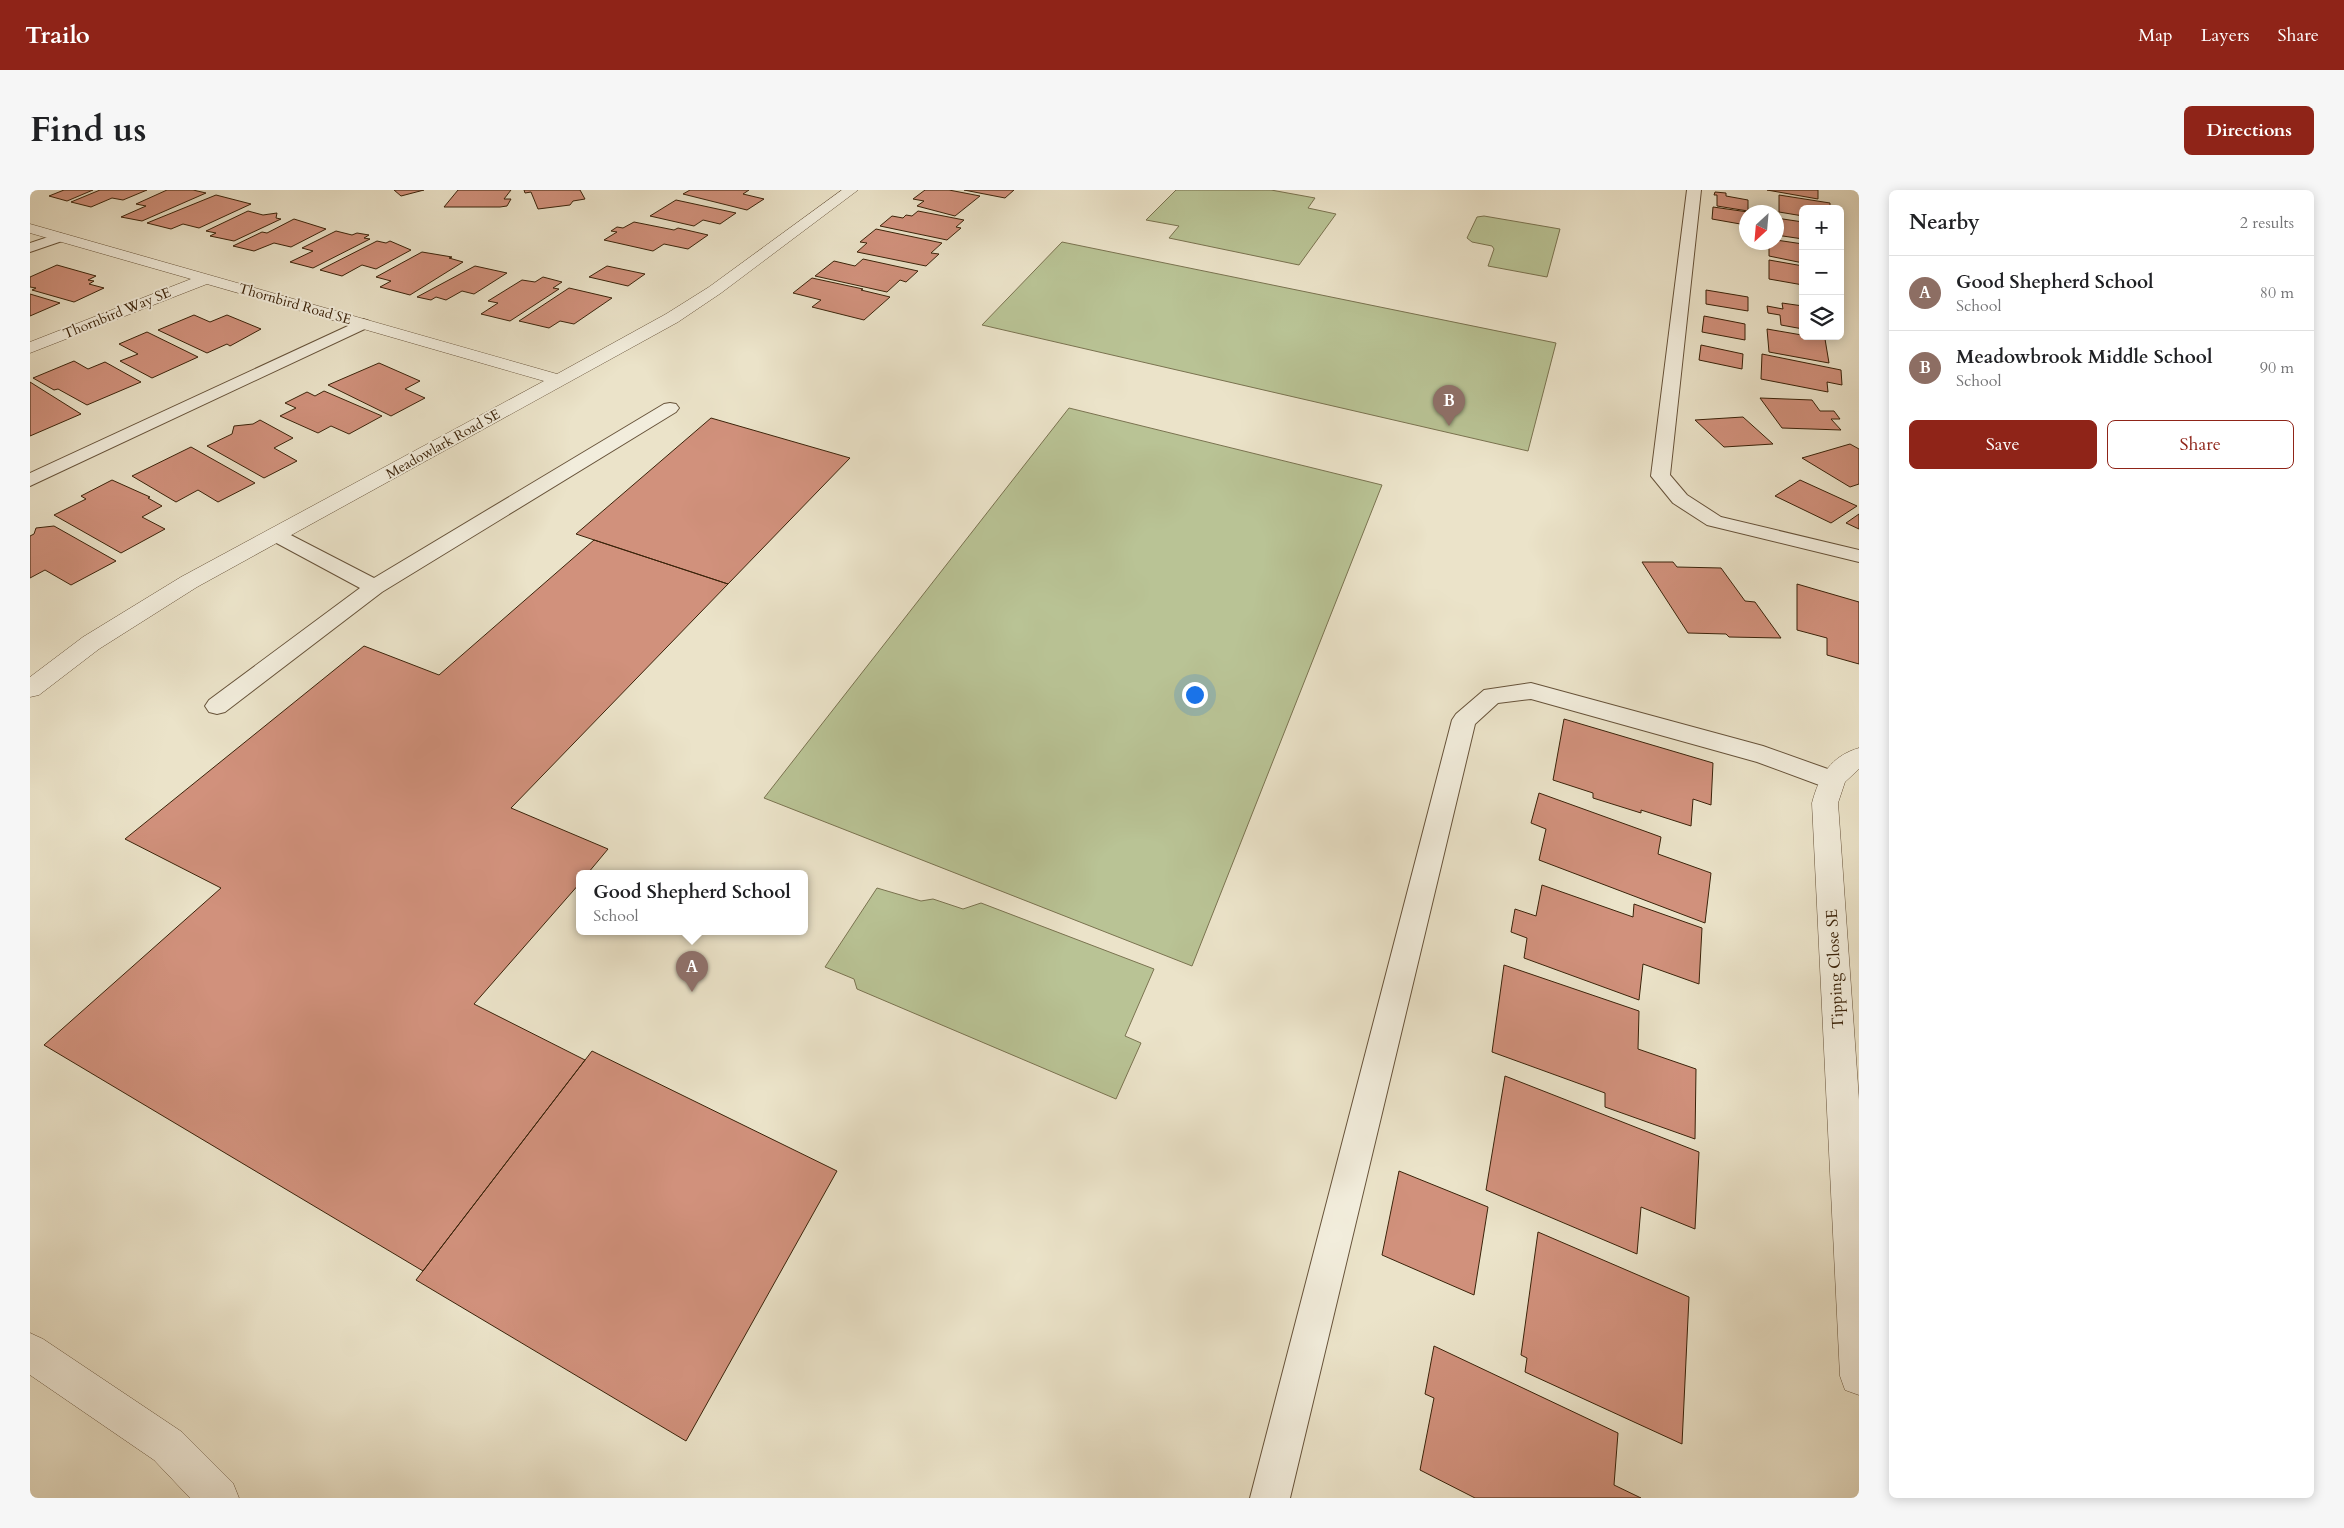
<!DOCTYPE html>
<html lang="en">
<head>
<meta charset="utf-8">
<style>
  :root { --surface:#fff; --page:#f6f6f6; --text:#202124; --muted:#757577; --line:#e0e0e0; --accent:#8f2418 }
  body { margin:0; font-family:Cardo,serif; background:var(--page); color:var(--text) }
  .controls { position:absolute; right:15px; top:15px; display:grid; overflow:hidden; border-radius:8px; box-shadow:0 2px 12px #0003 }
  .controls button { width:45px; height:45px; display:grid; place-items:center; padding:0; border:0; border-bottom:1px solid var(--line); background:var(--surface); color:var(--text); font:25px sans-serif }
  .compass { position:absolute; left:1709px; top:15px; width:45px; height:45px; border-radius:50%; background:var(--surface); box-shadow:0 2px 12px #0003; rotate:206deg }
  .you { position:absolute; left:1164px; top:504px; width:18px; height:18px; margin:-12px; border:4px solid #fff; border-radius:50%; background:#1a73e8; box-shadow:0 0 0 8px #1a73e833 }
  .badge { display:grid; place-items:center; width:32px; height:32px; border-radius:50%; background:var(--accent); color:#fff; font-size:16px; font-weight:700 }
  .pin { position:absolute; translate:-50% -41px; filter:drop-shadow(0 1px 2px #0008) }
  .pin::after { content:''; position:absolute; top:26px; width:18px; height:15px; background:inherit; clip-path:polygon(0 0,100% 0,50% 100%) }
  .popup { position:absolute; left:546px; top:680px; width:232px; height:65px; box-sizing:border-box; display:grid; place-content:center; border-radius:8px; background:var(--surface); filter:drop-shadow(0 1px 4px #0005); font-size:16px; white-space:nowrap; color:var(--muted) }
  .popup b { font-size:19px; color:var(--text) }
  .popup::after { content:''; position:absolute; left:50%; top:100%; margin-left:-10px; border:10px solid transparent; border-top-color:var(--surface) }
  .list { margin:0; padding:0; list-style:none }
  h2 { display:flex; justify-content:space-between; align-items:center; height:65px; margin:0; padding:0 20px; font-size:21px }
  h2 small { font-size:16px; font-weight:400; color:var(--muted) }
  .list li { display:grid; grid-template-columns:32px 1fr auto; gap:15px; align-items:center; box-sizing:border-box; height:75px; padding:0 20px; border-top:1px solid var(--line) }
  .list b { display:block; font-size:19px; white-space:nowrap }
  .list p { margin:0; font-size:16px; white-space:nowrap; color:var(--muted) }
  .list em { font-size:16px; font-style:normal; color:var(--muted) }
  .actions { display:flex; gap:10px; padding:15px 20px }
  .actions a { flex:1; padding:11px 0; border:1px solid var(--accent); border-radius:8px; text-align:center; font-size:18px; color:var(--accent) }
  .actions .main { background:var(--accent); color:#fff }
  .icon { flex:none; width:28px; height:28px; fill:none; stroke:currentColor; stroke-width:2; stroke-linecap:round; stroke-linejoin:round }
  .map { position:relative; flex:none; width:1829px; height:1308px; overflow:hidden; border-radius:8px }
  header { display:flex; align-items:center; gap:30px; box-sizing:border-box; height:70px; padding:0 25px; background:var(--accent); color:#fff }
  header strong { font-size:24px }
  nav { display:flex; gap:28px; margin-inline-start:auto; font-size:18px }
  .intro { display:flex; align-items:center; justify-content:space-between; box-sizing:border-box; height:120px; padding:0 30px }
  h1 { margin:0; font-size:35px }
  .button { padding:12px 22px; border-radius:8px; background:var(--accent); color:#fff; font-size:18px; font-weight:700 }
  main { display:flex; gap:30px; padding:0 30px }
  aside { flex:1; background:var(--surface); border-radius:8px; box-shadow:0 2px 12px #0003 }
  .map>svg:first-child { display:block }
  .green { fill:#b9c395; stroke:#7a7350 }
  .building { fill:#d1917c; stroke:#3b230a }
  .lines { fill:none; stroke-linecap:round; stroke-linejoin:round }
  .service-casing { stroke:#67533a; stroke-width:2 }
  .minor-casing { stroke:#67533a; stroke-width:1 }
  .service { fill:#f2eddc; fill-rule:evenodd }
  .minor { fill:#f2eddc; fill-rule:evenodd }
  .labels { text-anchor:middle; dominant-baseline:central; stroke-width:4; stroke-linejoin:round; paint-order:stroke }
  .far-street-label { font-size:14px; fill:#3b230a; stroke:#f2eddc }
  .street-label { font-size:16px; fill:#3b230a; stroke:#f2eddc }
</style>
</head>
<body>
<header>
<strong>Trailo</strong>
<nav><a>Map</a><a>Layers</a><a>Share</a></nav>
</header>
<div class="intro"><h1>Find us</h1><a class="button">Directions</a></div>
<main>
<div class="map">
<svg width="1829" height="1308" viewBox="0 0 1829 1308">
  <rect width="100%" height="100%" fill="#ebe3c9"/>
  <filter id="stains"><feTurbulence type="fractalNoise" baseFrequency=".004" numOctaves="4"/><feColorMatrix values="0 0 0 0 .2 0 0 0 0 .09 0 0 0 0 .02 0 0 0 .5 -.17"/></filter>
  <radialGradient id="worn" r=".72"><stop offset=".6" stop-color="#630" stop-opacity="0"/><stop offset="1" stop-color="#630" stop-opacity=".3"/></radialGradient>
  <path class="green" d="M1146,0H1241L1285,8L1278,18L1306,24L1269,75L1139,48L1149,36L1116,30Z
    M1454,26L1530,39L1517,87L1458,76L1464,59L1462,56L1442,52L1437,48L1447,27Z
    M1032,52L1526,153L1498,261L952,135Z
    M1039,218L1352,295L1162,776L734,608Z
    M847,698L891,711L903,709L933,719L951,713L1124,779L1095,846L1111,853L1086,909L827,799L824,789L795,777Z"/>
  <path class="building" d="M34,0H63L37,11L19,6Z
    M70,0H117L93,10L82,8L61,17L41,12Z
    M137,0H163L176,3L112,31L91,27L116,16L106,14Z
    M364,0H394L371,6Z
    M428,0H481L474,9H481L477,16L470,17H414Z
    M494,0H550L555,9L543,11L540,15L508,19L501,2L495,3Z
    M660,0H719L713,4L734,9L717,20L653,4Z
    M895,0H919L950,6L925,26L887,16L894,11L883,9Z
    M934,0H984L975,8Z
    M1737,0H1788V9Z
    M1685,2L1696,3V6L1718,10V21L1687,16V5H1684Z
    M186,5L221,14L169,38L153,34L141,39L117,33Z
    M1749,5L1800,13V19H1773V26L1749,22Z
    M646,10L706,23L690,34L673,30L664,36L620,26Z
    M1683,17L1718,22L1716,35L1682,29Z
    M218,21L233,25L247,23L246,28L251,29L204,51L180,46L186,43L176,41Z
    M888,21L934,30L926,37L931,38L917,50L850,36L862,26L873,28L876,25L882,26Z
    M1746,28L1773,32V49L1746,45Z
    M264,29L296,39L261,57L244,53L224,61L203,56L232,42L237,43Z
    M604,32L644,40L648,38L678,45L658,59L634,54L623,61L574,50L587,42L581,41L587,37L593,38Z
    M846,39L912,53L901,63L909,64L896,76L827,62L837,53L830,52Z
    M306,41L322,45L327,43L339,45L334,48L340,49L283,78L260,72L283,61L272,58Z
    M1746,50L1773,54V73L1739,66V52H1746Z
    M347,51L356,53L360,51L381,60L346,79L332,75L312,86L290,80Z
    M392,62L422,67L419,68L433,72L380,105L350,97L361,91L346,87Z
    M833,69L888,81L876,92L870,90L857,102L785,86L804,71L825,76Z
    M1739,70L1773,76V95L1739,89Z
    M27,75L66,86L58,90L64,91L59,94L74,98L44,112L2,100L6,98L0,97V87Z
    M445,76L477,83L444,104L432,101L416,110L406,107L401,110L387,107Z
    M577,76L615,84L598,96L559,87Z
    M513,87L532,92L523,98L529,99L480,131L451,124L468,113L458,111L492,90L505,92Z
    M782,88L833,99L831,100L860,107L834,130L782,117L791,110L763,103Z
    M539,98L582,108L544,134L530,131L519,138L489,131Z
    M1676,100L1718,107V121L1676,114Z
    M0,104L30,113L0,126Z
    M1752,113L1773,116V139L1751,135L1750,125L1738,123L1737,116L1753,119Z
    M164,125L180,132L197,125L231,139L200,156L197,154L177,163L128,140Z
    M1674,126L1715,134V150L1672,142Z
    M1737,139L1795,149L1799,173L1739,162Z
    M117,142L168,167L122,188L90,171L108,164L89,154Z
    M1671,155L1713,164L1712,179L1669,170Z
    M1732,164L1811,180L1812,195L1797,192L1798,202L1731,189Z
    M44,171L58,179L75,172L111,192L57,215L28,199L24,200L3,188Z
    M349,173L390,191L375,199L395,208L361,226L298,195Z
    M0,192L51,224L0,246Z
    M294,201L352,226L319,244L301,236L288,243L250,226L266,218L255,213L277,202L285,206Z
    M1730,208L1782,210L1790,221H1804L1810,229H1801L1811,240L1752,238Z
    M1713,227L1743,254L1694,257L1665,230Z
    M681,228L820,268L698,394L546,344Z
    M230,230L263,248L244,258L267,271L234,288L177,256L202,244L204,236L223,234Z
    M1820,254L1829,259V294L1820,297L1772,268Z
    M161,257L225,293L188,312L168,300L146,312L102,286Z
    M82,290L120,307L118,308L132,316L112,327L135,339L91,363L24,325L56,309L51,306Z
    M1770,290L1827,316L1801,333L1745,306Z
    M1829,324V339L1816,333Z
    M24,336L86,371L41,395L15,380L0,388V346L4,344L6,338Z
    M564,350L698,394L481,618L578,659L558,683H550V693L444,814L555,870L393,1081L14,855L191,698L95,649L334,456L409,485Z
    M1612,372H1643L1647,377L1691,378L1715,411L1725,412L1751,448L1699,447L1696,444L1658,443Z
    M1767,394L1829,412V474L1797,465V448L1767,440Z
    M1534,529L1683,573L1681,615L1663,609L1661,636L1611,620V623L1563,608V603L1523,590Z
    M1509,603L1631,647L1628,664L1681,683L1675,733L1509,670L1516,639L1501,633Z
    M1512,695L1603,727L1604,714L1672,738L1669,794L1613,774L1609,810L1494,768L1497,748L1481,742L1485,719L1506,726Z
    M1474,775L1609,821L1608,859L1666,879L1665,949L1575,917V903L1462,862Z
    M562,861L807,981L656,1251L386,1090Z
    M1475,886L1669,962L1665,1039L1611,1017L1607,1064L1456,1000Z
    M1369,981L1458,1017L1444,1105L1352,1065Z
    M1508,1042L1659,1107L1652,1254L1495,1182L1497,1168L1491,1165Z
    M1404,1156L1588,1243L1584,1295L1611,1308H1445L1390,1280L1404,1208L1395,1204Z"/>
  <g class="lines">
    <defs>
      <path id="service" d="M1657,0H1671L1640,285L1657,305L1691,327L1829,360V372L1677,335L1643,313L1621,286Z
        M30,43L37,47L35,50L0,62V53Z
        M333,129L339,131L341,134L339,137L0,296V283Z
        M640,213L646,214L649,218L646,222L352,402L195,522L187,524L179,522L175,516L179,510L330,398L239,349L236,345L239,341L246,339L253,341L344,388L634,214Z
        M1501,493L1733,556L1809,583L1812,590L1809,597L1800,599L1727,572L1501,509L1468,513L1445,534L1260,1308H1220L1422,530L1426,524L1454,500Z"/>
      <path id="minor" d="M812,0H828L691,103L648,132L167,397L69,459L9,505L0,507V487L53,447L151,387L514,191L177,94L0,163V152L161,89L0,43V34L527,184L636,124L679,97Z
        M1829,558V579L1815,592L1808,613L1829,910V1205L1815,1200L1810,1186L1782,613C1789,586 1801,566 1829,558Z
        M0,1143L13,1149L152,1242L203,1293L209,1308H160L124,1270L0,1185Z"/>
    </defs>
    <use href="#service" class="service-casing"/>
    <use href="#minor" class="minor-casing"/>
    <use href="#service" class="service"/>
    <use href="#minor" class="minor"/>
  </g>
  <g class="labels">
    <g class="far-street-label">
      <text transform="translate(265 114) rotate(16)">Thornbird Road SE</text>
      <text transform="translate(87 123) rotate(-22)">Thornbird Way SE</text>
      <text transform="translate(413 254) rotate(-29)">Meadowlark Road SE</text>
    </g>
    <g class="street-label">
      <text transform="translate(1805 779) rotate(-93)">Tipping Close SE</text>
    </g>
  </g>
  <rect width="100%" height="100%" filter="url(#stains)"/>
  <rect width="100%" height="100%" fill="url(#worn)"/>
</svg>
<div class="controls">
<button>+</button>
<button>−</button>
<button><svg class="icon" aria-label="layers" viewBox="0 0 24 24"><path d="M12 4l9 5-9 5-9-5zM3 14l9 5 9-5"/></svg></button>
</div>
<svg class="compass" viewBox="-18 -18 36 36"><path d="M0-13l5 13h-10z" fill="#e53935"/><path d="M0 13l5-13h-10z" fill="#757577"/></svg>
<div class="you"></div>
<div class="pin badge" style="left:662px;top:802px;background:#8d6e63">A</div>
<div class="popup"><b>Good Shepherd School</b>School</div>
<div class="pin badge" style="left:1419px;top:236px;background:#8d6e63">B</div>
</div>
<aside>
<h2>Nearby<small>2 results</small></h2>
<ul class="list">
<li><span class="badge" style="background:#8d6e63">A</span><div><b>Good Shepherd School</b><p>School</p></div><em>80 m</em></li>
<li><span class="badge" style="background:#8d6e63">B</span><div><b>Meadowbrook Middle School</b><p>School</p></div><em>90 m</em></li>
</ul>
<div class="actions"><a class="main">Save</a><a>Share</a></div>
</aside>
</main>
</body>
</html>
